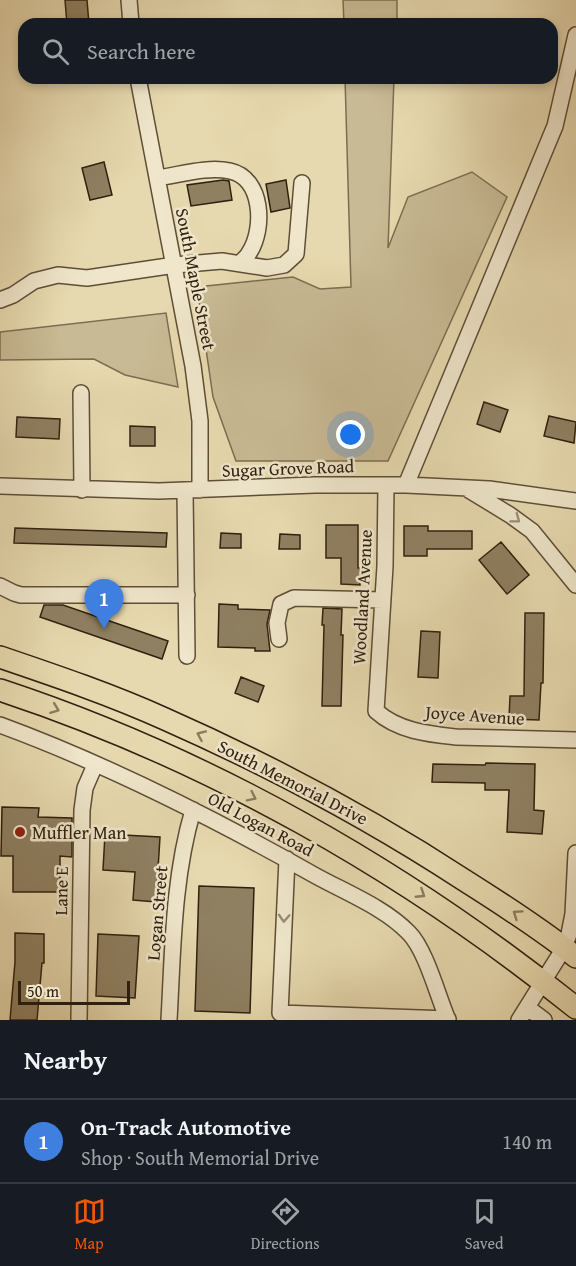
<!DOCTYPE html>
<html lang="en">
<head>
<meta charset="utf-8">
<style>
  :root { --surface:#171b24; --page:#20242c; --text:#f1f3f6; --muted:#9ea1a6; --line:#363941; --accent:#ea580c }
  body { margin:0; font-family:"Gentium Book Plus",serif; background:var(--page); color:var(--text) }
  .scale { position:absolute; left:18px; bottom:15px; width:112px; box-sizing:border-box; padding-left:6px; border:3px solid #30200f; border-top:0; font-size:16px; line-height:21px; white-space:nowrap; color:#30200f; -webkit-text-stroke:4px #efe6cb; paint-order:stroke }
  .you { position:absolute; left:351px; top:435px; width:21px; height:21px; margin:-15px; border:4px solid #fff; border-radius:50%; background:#1a73e8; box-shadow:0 0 0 9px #1a73e833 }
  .badge { display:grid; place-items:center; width:39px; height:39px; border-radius:50%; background:var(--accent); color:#fff; font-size:20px; font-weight:700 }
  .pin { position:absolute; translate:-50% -50px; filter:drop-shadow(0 2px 3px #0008) }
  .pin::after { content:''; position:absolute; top:32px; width:21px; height:18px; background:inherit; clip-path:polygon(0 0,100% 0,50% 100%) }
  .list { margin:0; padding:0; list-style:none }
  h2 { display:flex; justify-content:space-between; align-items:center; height:78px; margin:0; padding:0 24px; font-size:26px }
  h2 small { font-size:20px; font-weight:400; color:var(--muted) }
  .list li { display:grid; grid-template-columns:39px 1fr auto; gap:18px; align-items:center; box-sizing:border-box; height:84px; padding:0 24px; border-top:2px solid var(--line) }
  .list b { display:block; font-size:22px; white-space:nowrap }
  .list p { margin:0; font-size:20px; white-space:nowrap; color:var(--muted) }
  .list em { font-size:20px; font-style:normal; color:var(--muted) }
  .icon { flex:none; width:33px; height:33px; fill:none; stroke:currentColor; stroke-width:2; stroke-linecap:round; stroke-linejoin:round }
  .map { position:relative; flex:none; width:576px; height:1020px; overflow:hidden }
  .search { position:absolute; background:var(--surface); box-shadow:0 3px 9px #0003; left:18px; right:18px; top:18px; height:66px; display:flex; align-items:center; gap:15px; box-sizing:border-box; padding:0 21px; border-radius:18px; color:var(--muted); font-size:22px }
  .sheet { height:162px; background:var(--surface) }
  nav { display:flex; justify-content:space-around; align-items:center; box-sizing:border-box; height:84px; border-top:2px solid var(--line); background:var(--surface); font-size:16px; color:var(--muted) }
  nav a { display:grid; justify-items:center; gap:3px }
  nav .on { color:var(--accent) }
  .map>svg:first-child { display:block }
  .green { fill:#c8ba94; stroke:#7c6d52; stroke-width:1.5 }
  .building { fill:#8f8062; stroke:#30200f; stroke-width:1.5 }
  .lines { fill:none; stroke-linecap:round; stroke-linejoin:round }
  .minor-casing { stroke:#5e4e37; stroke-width:18 }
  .highway-casing { stroke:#30200f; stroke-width:24 }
  .minor { stroke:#efe6cb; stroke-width:15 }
  .highway { stroke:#e7d9af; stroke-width:21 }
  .oneway { stroke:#998d76 }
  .oneway2 { stroke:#8c7c5f }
  .poi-dot { fill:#8f2418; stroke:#efe6cb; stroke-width:2 }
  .labels { text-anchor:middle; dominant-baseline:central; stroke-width:5; stroke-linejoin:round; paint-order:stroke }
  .street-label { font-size:18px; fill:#30200f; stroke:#efe6cb }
  .poi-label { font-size:18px; fill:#30200f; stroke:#efe6cb; text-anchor:start }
</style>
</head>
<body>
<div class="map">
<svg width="576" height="1020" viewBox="0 0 576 1020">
  <rect width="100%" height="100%" fill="#e7d9af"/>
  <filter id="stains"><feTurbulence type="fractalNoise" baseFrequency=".00333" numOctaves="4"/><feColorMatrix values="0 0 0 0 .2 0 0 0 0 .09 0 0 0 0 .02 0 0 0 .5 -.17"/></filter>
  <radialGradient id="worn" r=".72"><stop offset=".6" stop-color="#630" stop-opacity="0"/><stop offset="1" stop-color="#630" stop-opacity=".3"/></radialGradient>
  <path class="green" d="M343,0H397V24H344Z
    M345,78H394L388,248L408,197L472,172L507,197L388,461H236L213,397L197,287L293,277L320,289L351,287Z
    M166,313L178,387L125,375L94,359L0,360V332Z"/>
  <path class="building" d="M65,0H87L89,24H67Z
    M104,162L112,195L90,200L82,168Z
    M223,180L229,181L232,200L191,206L187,185Z
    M286,180L290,208L271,212L266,184Z
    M484,402L508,410L500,432L477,424Z
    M549,416L576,422L574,443L544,436Z
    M17,417L60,419L59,439L16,437Z
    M130,426L155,427V446H130Z
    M326,525H358V568H360V585L341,584V558H326Z
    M404,526H428V531H472V549H427V556H404Z
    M15,528L167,533L166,547L14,543Z
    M221,533L241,534V548H220Z
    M280,534L300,535V549H279Z
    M501,542L529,575L507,594L479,560Z
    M219,604L238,605V609L270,610L267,624L270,651H255V648L218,647Z
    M44,605H63L168,641L162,659L40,617Z
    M323,608L342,609L341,635H343L341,706H322L324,625H322Z
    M525,613H544L543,683H541L539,720L509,719L510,696H524Z
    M421,631L440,632L438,678L418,677Z
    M241,677L264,686L258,702L235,693Z
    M486,763L535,764L534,810L544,811L542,834L507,832L509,790H485V783L432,782L433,764L485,765Z
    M2,807L39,808L38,817L72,818V857L60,856V892H13V856H1Z
    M105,834L160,837L156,902L133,900L135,872L103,870Z
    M199,886L254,888L250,1013L195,1011Z
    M15,933L44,934V963H42L37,1020H10L15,962Z
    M98,934L139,936L135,998L96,996Z"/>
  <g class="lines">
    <defs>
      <path id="minor" d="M129,0L131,24
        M138,78L193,366L200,421V490
        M157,178C180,175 207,166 230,171C263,178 265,229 249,253C247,257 243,260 240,263
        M0,300L13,295L34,281L58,275L87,278L175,265L222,261L267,268L284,265L296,254L302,183
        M81,393L82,490
        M386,485L385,566L376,711C398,731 428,734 456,737L576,740
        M406,485L555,126L576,35
        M0,486L159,491L315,485H406L489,489L576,501
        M185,490L187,656
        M469,490L510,515L532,531L576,585
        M0,586L14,593L21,595H187
        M279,639L277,623L281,604L294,598L383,600
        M0,725C109,765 215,819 316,876C347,893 385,908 409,933C426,950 438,997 448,1020
        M287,859L280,1013L448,1019
        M528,1008L544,1020
        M79,1020L82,810L85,788L95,765
        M169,1020C173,949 173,878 193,810
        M519,1020L564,948L569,934L573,914L576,853"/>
      <path id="highway" d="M0,657C56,676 112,695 165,719C269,765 369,818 464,880C502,904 541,929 576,957
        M0,690C209,759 404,870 576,1008"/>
    </defs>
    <use href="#minor" class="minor-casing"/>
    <use href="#highway" class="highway-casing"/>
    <use href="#minor" class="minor"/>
    <use href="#highway" class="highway"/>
  </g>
  <defs><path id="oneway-chevron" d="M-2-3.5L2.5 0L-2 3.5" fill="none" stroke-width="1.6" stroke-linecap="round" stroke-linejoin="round" transform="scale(1.5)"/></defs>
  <g class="oneway">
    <use href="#oneway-chevron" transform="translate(516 519) rotate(37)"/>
    <use href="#oneway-chevron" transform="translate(284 918) rotate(93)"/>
  </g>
  <g class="oneway2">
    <use href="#oneway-chevron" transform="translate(55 709) rotate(21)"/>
    <use href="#oneway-chevron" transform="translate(201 735) rotate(-156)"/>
    <use href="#oneway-chevron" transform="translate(252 797) rotate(26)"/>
    <use href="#oneway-chevron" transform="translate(421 894) rotate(33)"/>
    <use href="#oneway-chevron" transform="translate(517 914) rotate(-145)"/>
  </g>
  <circle class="poi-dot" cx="20" cy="832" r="6"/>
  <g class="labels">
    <g class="street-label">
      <text transform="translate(196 279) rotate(79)">South Maple Street</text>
      <text transform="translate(288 468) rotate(-2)">Sugar Grove Road</text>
      <text transform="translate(362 597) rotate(-87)">Woodland Avenue</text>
      <text transform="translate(475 715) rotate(4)">Joyce Avenue</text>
      <text transform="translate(293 782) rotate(27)">South Memorial Drive</text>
      <text transform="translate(261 824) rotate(28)">Old Logan Road</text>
      <text transform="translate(61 891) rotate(-89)">Lane E</text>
      <text transform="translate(157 913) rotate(-85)">Logan Street</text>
    </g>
    <g class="poi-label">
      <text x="32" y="832">Muffler Man</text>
    </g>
  </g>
  <rect width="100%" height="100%" filter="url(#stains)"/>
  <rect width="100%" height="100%" fill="url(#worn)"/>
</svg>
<div class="scale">50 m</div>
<div class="you"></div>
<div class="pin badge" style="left:104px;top:629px;background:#3f7fe0">1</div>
<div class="search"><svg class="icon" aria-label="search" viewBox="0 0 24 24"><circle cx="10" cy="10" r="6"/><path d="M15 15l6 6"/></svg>Search here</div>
</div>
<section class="sheet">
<h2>Nearby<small></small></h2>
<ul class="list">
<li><span class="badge" style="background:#3f7fe0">1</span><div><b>On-Track Automotive</b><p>Shop · South Memorial Drive</p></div><em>140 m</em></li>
</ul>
</section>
<nav>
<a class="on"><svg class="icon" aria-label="map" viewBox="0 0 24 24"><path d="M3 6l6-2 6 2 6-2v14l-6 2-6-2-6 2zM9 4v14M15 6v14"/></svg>Map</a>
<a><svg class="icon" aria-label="directions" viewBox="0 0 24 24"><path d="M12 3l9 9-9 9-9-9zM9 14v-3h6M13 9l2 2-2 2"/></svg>Directions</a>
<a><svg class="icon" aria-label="saved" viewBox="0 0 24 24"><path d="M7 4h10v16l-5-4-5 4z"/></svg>Saved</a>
</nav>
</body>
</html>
